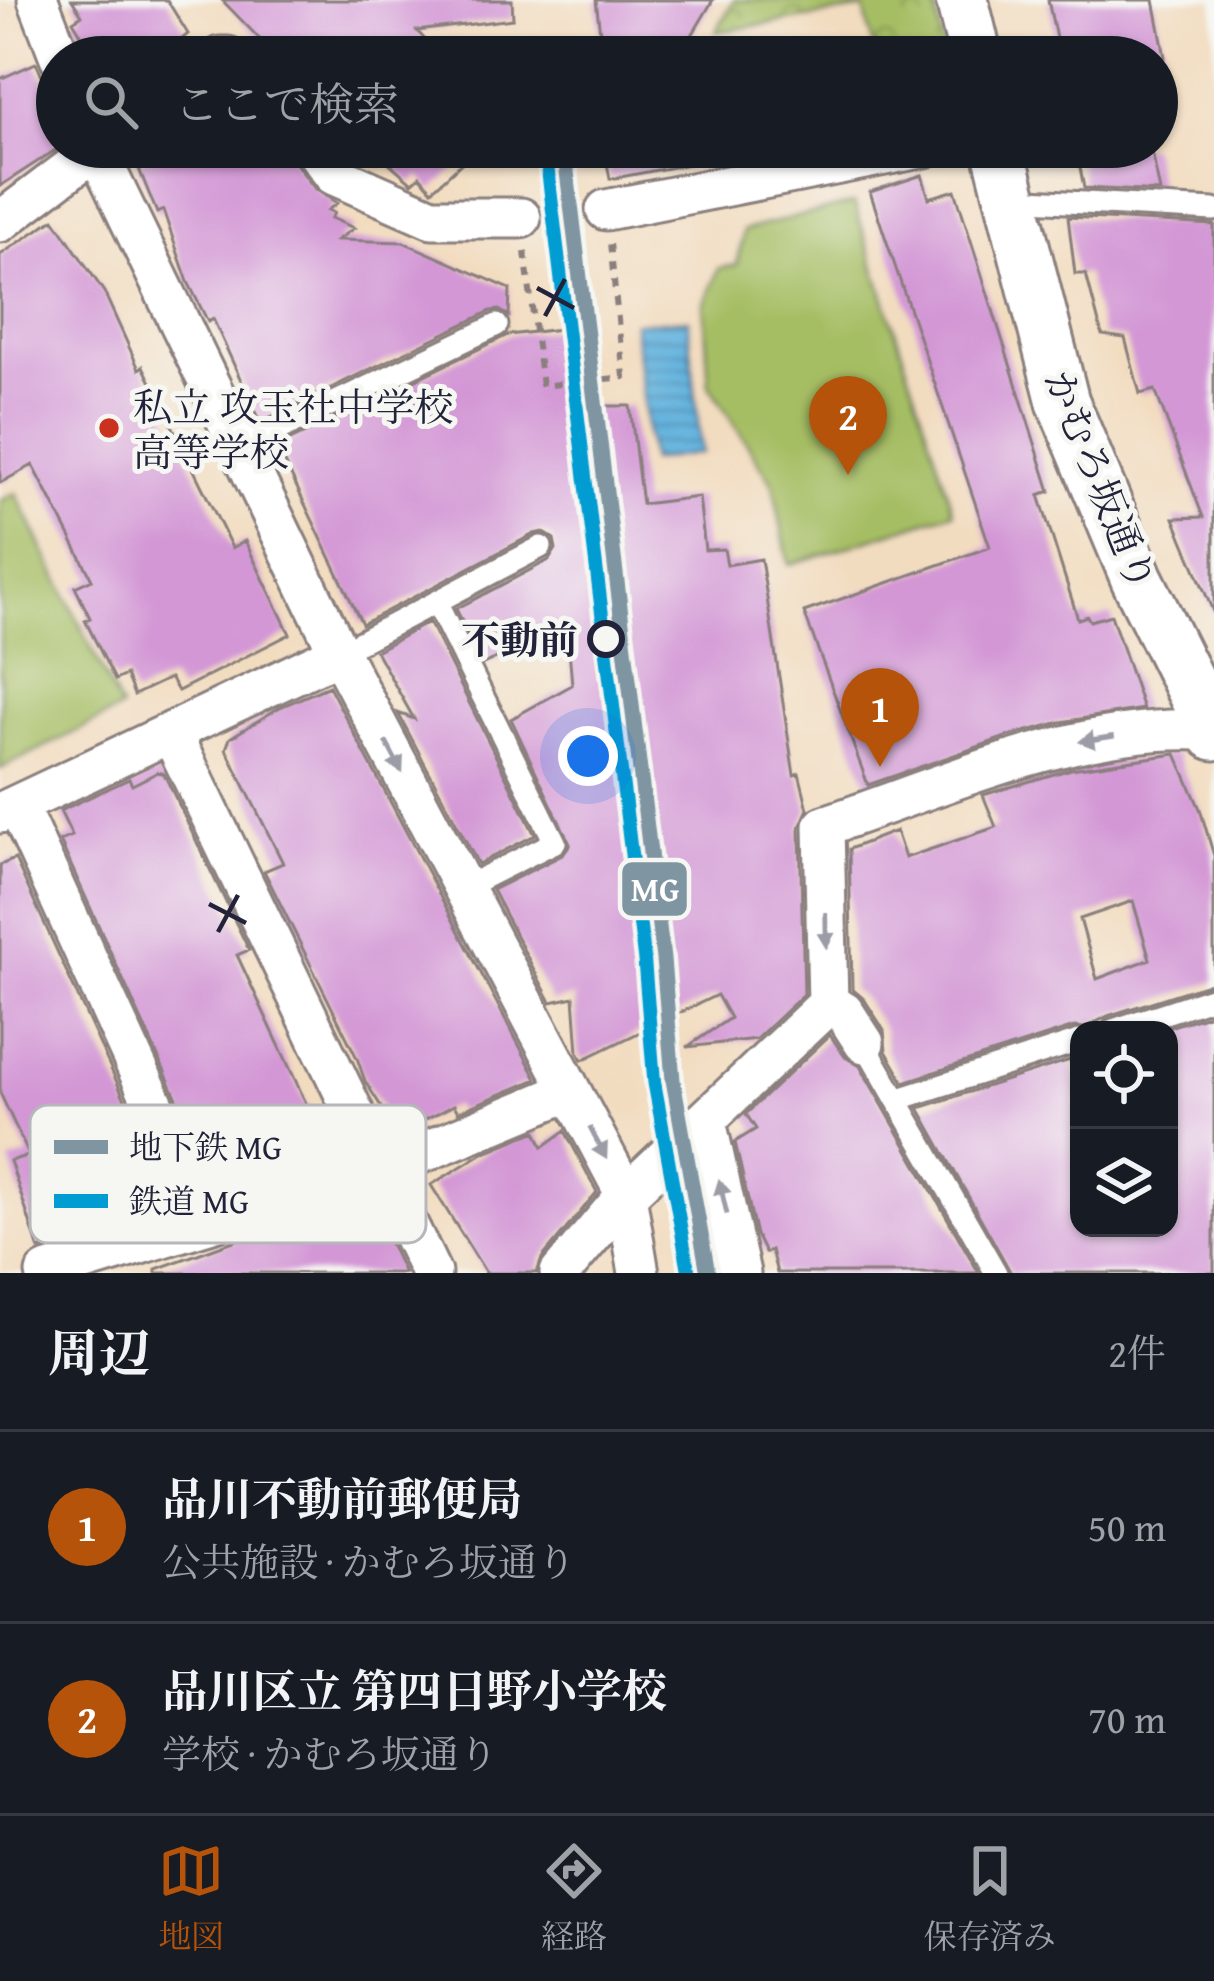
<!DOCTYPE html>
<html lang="ja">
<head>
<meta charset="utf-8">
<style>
  :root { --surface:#171b24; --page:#20242c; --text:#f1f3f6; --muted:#9ea1a6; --line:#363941; --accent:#b45309 }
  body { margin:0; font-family:"Gentium Book Plus","Noto Serif JP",serif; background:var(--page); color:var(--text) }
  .controls { position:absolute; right:36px; bottom:36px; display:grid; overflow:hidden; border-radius:24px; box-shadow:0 3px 9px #0004 }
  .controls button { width:108px; height:108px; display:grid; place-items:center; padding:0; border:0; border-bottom:3px solid var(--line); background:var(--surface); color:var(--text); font:60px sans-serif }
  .you { position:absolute; left:588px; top:756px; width:42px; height:42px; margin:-30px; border:9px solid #fff; border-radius:50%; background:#1a73e8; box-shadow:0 0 0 18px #1a73e833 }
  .badge { display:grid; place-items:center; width:78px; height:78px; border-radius:50%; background:var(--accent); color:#fff; font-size:39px; font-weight:700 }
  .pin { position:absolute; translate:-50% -99px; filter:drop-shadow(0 3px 6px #0008) }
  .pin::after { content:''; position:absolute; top:63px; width:42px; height:36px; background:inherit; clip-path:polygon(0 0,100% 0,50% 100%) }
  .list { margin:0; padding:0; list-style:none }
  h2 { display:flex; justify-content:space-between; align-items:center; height:156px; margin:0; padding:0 48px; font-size:51px }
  h2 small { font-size:39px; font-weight:400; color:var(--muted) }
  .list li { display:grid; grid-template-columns:78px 1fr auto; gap:36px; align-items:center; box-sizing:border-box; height:192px; padding:0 48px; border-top:3px solid var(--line) }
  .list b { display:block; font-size:45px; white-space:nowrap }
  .list p { margin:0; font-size:39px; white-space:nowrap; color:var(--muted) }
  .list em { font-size:39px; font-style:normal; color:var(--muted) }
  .icon { flex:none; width:66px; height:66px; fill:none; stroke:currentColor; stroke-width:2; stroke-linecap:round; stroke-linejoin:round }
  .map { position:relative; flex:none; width:1214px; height:1273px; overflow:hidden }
  .search { position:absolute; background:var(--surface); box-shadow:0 3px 9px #0004; left:36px; right:36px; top:36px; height:132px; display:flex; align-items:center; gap:30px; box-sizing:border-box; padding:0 42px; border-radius:66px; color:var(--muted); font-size:45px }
  .sheet { height:540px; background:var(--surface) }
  nav { display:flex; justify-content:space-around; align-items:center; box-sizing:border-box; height:168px; border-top:3px solid var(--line); background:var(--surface); font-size:33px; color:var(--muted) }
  nav a { display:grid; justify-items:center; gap:6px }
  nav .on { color:var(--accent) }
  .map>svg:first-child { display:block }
  .grass { fill:#a6be64; stroke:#647050; stroke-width:3 }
  .park { fill:url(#park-crowns); stroke:#647050; stroke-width:3 }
  .water { fill:url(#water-rules); stroke:#436a8c; stroke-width:3 }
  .building { fill:#d397d5; fill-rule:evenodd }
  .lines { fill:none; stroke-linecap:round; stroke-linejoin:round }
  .service-casing { stroke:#8a7f7d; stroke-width:27 }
  .minor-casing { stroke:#8a7f7d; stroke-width:45 }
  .tertiary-casing { stroke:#8a7f7d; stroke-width:57 }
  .path { stroke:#8a7f7d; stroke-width:6; stroke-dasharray:9 9; stroke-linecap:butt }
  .service { stroke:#fff; stroke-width:21 }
  .minor { stroke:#fff; stroke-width:39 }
  .tertiary { stroke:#fff; stroke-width:51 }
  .rail-1-casing { stroke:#f6f6f2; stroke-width:24 }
  .rail-1 { stroke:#009cd2; stroke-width:15 }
  .metro-1-casing { stroke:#f6f6f2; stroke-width:24 }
  .metro-1 { stroke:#8095a2; stroke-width:15 }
  .oneway { fill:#9c9ca7 }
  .ticks { fill:none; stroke:#22223b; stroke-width:4.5 }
  .poi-dot { fill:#c8321e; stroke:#f6f6f2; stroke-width:4.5 }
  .stop-dot { fill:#f6f6f2; stroke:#22223b; stroke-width:6 }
  .labels { text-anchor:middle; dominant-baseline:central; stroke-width:10; stroke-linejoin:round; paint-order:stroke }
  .poi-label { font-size:39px; fill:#22223b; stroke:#f6f6f2; text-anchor:start }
  .street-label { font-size:39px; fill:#22223b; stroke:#f6f6f2 }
  .stop-label { font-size:39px; font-weight:bold; fill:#22223b; stroke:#f6f6f2; text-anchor:end }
  .key { fill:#f6f6f2; stroke:#b6b6bb; stroke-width:3 }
  .key-label { font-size:33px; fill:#22223b }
  .line-badge { stroke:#f6f6f2; stroke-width:4.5 }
  .badge-label { font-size:33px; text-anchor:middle; font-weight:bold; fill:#fff }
</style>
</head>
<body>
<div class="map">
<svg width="1214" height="1273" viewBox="0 0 1214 1273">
  <defs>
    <pattern id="park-crowns" width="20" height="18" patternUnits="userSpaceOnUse" patternTransform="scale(3)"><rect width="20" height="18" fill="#a6be64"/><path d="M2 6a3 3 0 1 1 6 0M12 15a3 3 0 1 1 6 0" fill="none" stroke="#879a54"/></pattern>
    <pattern id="water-rules" width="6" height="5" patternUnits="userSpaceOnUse" patternTransform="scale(3)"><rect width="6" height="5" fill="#64b3de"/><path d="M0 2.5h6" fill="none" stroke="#5291b5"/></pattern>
  </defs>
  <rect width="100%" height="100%" fill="#f6f6f2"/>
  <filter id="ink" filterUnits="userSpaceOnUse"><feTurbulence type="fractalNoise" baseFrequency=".00833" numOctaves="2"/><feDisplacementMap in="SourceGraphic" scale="24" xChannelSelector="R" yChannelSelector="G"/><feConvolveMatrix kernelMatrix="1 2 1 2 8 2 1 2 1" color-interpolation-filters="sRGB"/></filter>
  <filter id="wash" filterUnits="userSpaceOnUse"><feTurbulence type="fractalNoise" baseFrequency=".004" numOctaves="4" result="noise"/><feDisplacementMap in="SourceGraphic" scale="48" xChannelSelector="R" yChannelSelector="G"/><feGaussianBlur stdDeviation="2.7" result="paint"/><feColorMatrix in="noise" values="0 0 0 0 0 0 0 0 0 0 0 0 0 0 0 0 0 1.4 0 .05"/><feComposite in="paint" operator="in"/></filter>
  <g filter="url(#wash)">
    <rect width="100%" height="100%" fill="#f2dcbf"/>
    <path class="grass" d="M854,203L954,512L789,565L773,484L709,385L704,305L719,268L737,265L744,230Z
      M16,493L121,709L0,769V501Z"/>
    <path class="park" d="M734,0H934L946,57H876L864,9L716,32Z"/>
    <path class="water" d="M688,319L701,453L650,461L634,323Z"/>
    <g id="blocks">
      <path class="building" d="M72,0H167L188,34L161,57H95L73,21L82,15Z
        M222,0H512L513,19L417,31L441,57H277Z
        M596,0H713L679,57H603Z
        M1048,0H1154L1165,57H1060Z
        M36,63L57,105V149L0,186V79Z
        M162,147H289L294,161L315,189L337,203L328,210L334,213L331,218L354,228L337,240L403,242L510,289L509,316L499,310L491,311L260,422L213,319L208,322L188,282L163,210L157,213L137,164Z
        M371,147H479L432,190L420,176L412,183Z
        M604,147H698L700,162L610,179Z
        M1076,147H1151L1160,192L1084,188Z
        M922,175L929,198L955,190L1050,491L1039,495L1078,619L1087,616L1090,621L1111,615L1143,709L1061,722L1009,736L868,785L804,612L990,547L870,192Z
        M1068,217L1214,225V614L1174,518L1203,517L1155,390L1140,394L1125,338L1102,335L1086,274H1075Z
        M54,219L104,292L139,369L143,366L232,548L245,541L290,634L178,691L170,678L134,695L126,675L115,680L85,620L90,618L75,587L92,579L33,465L0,483V255Z
        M561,329L571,406H630L642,504L699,497L705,550L724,549L727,565L761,559L794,775L799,773L808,809L800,827L804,994L756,1039L687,1047L730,1018L717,995L582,1060L578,1052L574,997L551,1002L492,890L562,855L570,844L511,719L572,685L567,625L483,664L456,609L549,560L556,549L554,539L543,532L534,534L362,624L280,452L275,454L272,449L508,335Z
        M429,622L535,835L478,864L398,713L414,719L376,651Z
        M329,686L537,1079L458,1112L454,1105L398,1133L365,1081L357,1058L264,871L283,863L226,749L230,738L280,707Z
        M1176,754L1200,809L1214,856V982L1108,1016L1085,1028L1074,1027L904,1082L886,1051L884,1030L864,999L852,989L849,849L896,831L905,858L996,827L983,795L1071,769ZM1133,901L1150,959L1097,979L1080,919Z
        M158,772L164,774L249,950L237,955L327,1148L271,1174L266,1165L224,1185L216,1169L210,1171L60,841L72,836L60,811L129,779L132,785Z
        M15,859L163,1183L127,1193L131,1210L95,1221L98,1232L39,1250L10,1161L29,1155L0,1093V865Z
        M1214,1013V1273H1011L919,1108L1070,1060L1079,1085V1228H1169V1027Z
        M830,1035L845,1057L860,1066L979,1273H777L771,1250L765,1253L756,1235L735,1142L756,1129L746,1114Z
        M536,1131L543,1147L565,1131L597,1192L542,1258L537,1273H486L431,1185L483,1153Z
        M369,1199L404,1273H156V1269L242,1238Z"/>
    </g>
  </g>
  <g filter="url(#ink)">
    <use href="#blocks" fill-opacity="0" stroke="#8a7f7d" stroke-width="3"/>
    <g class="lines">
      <defs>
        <path id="service" d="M1011,199L1214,210
          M240,448L497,325
          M436,602L555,842L463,888
          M339,653L541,547
          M1113,1030L1214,997
          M864,1043L996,1273
          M899,1099L1079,1041"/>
        <path id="minor" d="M38,0L60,57
          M220,57H228
          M95,147L339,653L626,1195L639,1273
          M313,147L334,175L432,218H521
          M606,210L925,147
          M0,222L99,147
          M171,733L431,1273
          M17,805L208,1223
          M0,813L339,653
          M828,1004L844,1012L864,1043
          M706,1121L740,1273
          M46,1273L381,1170L570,1091
          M560,1273L626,1195L828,1004L824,826C944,786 1086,720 1213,731"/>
        <path id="tertiary" d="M962,0L976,57
          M998,147L1063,402L1137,579L1214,734"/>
      </defs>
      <use href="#service" class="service-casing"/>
      <use href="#minor" class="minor-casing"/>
      <use href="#tertiary" class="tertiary-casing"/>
      <path class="path" d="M525,252L542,386L624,377L610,243"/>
      <use href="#service" class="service"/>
      <use href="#minor" class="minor"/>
      <use href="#tertiary" class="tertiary"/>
      <defs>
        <path id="rail-1" d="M546,149L645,961L655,1083L690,1273"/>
      </defs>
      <use href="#rail-1" class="rail-1-casing"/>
      <use href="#rail-1" class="rail-1"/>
      <defs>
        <path id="metro-1" d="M564,147L663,959L673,1080L708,1273"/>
      </defs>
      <use href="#metro-1" class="metro-1-casing"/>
      <use href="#metro-1" class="metro-1"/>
    </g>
    <defs><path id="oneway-solid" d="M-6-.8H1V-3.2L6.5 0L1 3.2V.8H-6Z" transform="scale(3)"/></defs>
    <g class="oneway">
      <use href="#oneway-solid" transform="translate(1097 739) rotate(171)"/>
      <use href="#oneway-solid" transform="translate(394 757) rotate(62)"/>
      <use href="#oneway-solid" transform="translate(826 930) rotate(89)"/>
      <use href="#oneway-solid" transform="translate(598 1143) rotate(62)"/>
      <use href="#oneway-solid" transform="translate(723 1197) rotate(-103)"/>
    </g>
  </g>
  <path class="ticks" d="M537,288L574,308M545,316L565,279M209,904L246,923M218,932L238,895"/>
  <circle class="poi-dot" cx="109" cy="428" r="12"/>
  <circle class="stop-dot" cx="606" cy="639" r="16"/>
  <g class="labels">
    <g class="poi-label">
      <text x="133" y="406">私立 攻玉社中学校<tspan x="133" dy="45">高等学校</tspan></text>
    </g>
    <g class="street-label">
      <text transform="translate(1101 480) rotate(68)">かむろ坂通り</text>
    </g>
    <g class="stop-label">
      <text x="578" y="639">不動前</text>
    </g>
  </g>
  <rect x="30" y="1105" width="396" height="138" rx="18" class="key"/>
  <rect x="54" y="1140" width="54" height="14" fill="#8095a2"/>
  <rect x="54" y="1194" width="54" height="14" fill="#009cd2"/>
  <g class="key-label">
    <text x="129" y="1159">地下鉄 MG</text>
    <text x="129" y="1213">鉄道 MG</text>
  </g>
  <rect class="line-badge" x="620" y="860" width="69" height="58" rx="12" fill="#8095a2"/>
  <g class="badge-label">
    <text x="655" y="901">MG</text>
  </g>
</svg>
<div class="controls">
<button><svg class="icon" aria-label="locate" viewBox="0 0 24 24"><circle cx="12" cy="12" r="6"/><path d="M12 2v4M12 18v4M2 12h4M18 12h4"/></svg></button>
<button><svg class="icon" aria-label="layers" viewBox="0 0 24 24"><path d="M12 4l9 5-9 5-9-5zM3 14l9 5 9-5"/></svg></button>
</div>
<div class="you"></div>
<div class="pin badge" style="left:880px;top:767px">1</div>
<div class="pin badge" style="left:848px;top:475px">2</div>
<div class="search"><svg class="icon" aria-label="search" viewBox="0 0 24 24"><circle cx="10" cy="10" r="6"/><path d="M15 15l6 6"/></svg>ここで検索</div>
</div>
<section class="sheet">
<h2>周辺<small>2件</small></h2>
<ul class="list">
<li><span class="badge">1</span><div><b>品川不動前郵便局</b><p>公共施設 · かむろ坂通り</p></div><em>50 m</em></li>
<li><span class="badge">2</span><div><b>品川区立 第四日野小学校</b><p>学校 · かむろ坂通り</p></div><em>70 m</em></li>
</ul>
</section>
<nav>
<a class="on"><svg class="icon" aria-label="map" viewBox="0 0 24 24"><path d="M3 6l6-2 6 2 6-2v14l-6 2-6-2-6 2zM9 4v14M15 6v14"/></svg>地図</a>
<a><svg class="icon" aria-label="directions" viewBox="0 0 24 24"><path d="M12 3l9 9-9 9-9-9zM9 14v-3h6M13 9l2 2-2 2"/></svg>経路</a>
<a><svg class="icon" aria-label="saved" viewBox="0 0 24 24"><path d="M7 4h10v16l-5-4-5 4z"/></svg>保存済み</a>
</nav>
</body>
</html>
